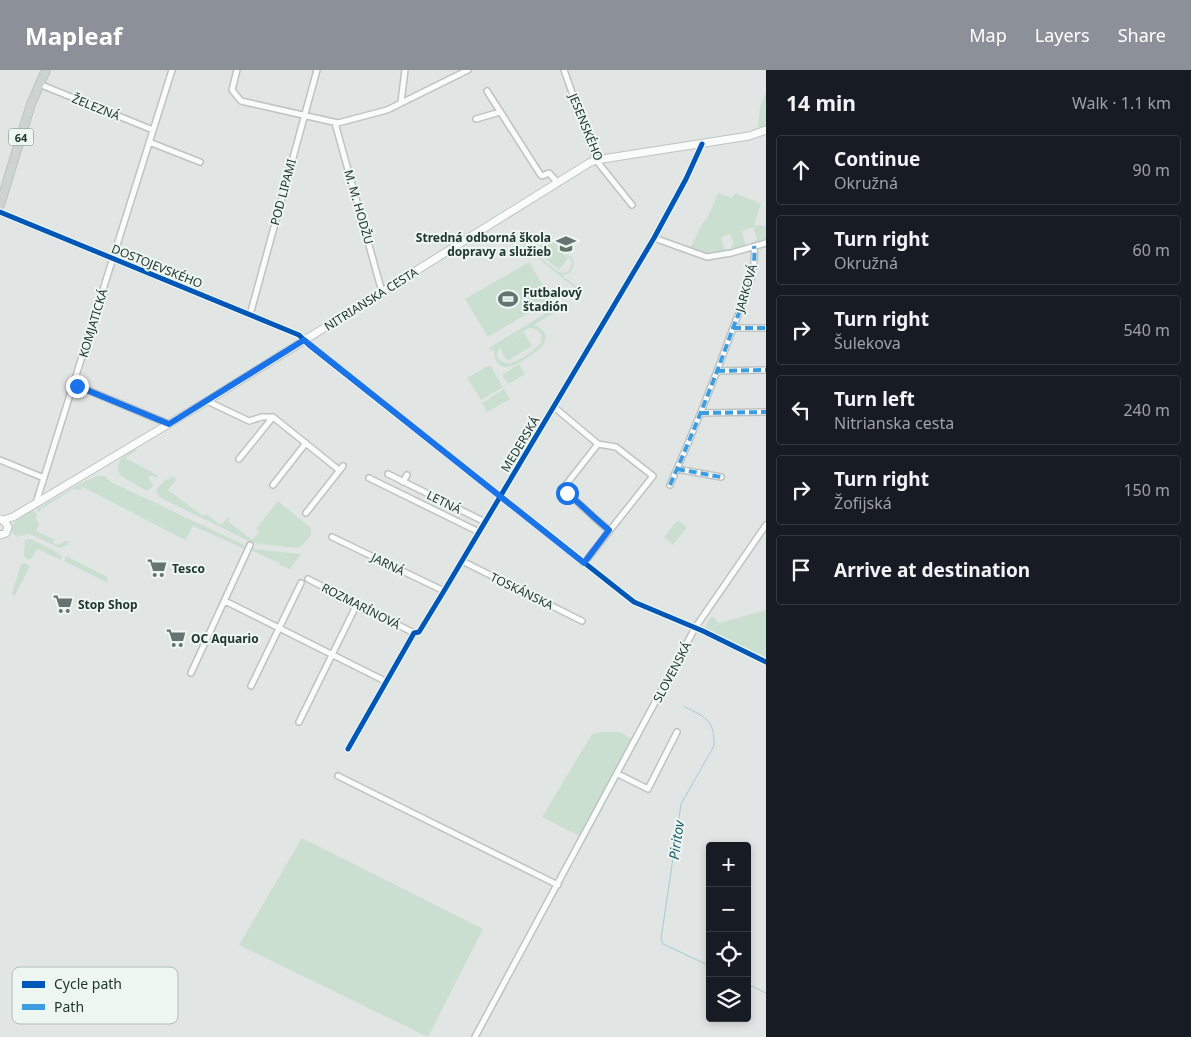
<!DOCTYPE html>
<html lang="en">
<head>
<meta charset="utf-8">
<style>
  :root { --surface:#171b24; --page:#20242c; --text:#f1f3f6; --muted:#9ea1a6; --line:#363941; --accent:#8c9099 }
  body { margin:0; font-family:"Noto Sans",sans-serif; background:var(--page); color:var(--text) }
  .controls { position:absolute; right:15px; bottom:15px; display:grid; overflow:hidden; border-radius:5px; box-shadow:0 2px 8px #0003 }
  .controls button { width:45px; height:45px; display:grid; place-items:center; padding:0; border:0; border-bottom:1px solid var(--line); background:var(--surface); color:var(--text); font:25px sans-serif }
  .stop { position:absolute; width:15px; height:15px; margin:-11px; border:4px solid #1a73e8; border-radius:50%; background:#fff }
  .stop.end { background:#1a73e8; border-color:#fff; box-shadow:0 1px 5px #0008 }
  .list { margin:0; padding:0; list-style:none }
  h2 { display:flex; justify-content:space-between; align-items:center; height:65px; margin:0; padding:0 20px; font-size:21px }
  h2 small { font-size:16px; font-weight:400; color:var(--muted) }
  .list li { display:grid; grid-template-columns:32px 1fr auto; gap:15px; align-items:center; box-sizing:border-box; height:70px; margin:0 10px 10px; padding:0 10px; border:1px solid var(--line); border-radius:5px }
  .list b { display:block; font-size:19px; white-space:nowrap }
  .list p { margin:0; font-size:16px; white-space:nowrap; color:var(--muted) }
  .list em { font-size:16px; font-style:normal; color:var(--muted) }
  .icon { flex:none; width:28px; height:28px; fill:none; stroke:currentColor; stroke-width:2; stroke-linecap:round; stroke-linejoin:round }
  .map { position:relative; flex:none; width:766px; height:967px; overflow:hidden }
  header { display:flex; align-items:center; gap:30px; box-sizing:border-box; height:70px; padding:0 25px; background:var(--accent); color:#fff }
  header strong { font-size:24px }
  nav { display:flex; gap:28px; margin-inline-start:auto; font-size:18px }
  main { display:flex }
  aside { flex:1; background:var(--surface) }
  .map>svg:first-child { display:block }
  .green { fill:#cadfd0; fill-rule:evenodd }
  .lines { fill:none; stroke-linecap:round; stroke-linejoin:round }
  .stream { stroke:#a2cdd3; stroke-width:1 }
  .minor-casing { stroke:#bec3c1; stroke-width:8 }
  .secondary-casing { stroke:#bdc4c1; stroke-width:9 }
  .primary-casing { stroke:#bbc3c1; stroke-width:10 }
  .minor { stroke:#fafbfb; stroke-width:5 }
  .secondary { stroke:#fafbfb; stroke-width:7 }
  .primary { stroke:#ccd3d1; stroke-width:8 }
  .quiet { stroke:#3c9ee1; stroke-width:4; stroke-dasharray:8 4; stroke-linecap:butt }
  .cycleway-casing { stroke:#eef6f2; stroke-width:8 }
  .cycleway { stroke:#0057b8; stroke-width:5 }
  .route { stroke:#1a73e8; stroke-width:6 }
  .labels { text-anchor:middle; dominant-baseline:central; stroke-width:4; stroke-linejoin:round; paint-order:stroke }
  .shield { fill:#eef6f2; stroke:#5e706b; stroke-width:1 }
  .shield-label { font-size:11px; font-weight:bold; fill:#203731 }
  .street-label { font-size:12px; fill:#203731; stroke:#eef6f2 }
  .poi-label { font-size:12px; font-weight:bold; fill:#203731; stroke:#eef6f2; text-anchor:start }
  .water-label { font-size:14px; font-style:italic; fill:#1e626f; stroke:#eef6f2 }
  .key { fill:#eef6f2; stroke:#b0bdb8; stroke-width:1 }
  .key-label { font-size:14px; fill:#203731 }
</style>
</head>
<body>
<header>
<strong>Mapleaf</strong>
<nav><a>Map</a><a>Layers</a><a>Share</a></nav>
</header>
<main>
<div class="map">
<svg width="766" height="967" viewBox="0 0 766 967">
  <rect width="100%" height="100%" fill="#e1e6e4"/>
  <path class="green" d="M766,22V56L758,58L760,37Z
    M718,123L732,128L735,123L761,134L754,155L766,156V171L755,172V170L757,169L753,157L742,161L746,176L734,179L732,178L731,176L734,175L730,164L721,167L725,181L707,184L690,179L702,154L709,145Z
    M540,164L547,166L572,188C576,197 572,203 563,206L581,220L580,222L523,176L524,174L529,178L532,168ZM540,166L544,167L569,187L572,193L569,201L563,203L557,201L533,182L531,175L532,171Z
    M546,169L568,188L559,200L536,181Z
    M529,192L551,229L488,267L465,229Z
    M556,237L558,240L534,255C558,265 540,280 527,288C522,291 515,296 509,297C498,299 493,289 494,279L491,281L489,278ZM529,258C539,258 544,265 540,274C531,283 504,305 497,285L499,277L507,291L532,276L524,262L500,276Z
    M519,294L525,304L508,314L502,305Z
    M490,295L503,317L481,330L467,308Z
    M504,319L510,329L487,342L482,333Z
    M135,379L136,381L125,388L157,405L158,408L150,405L148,409L153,413V416L147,421L121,406C111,393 125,386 135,379Z
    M97,406H105L111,412L244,475L245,479L193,456L185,470L83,417L81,420L73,419L40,440L39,442L37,441V439L81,413Z
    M174,406L176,410L168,420L203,446L206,444L219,454H222L228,447L230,449L228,451L252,470L259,462L256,459L278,431L311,458V465L302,475L298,478L259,474L247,470L159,427L156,420L164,411Z
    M31,439L37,444L36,449L39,454L36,461L55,470L52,472L57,475L68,470L67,475L60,478L32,465L27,464L18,467L13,464L11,457L19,447Z
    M678,450L687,457L673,475L664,467Z
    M28,469H31L60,484L62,488L61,490L37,479L32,488L27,490L24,485L25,470Z
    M253,479L301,484L290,499L280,495L279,492L274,491L251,480Z
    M66,486L107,507L108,513L64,491Z
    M24,493L30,496L14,527L12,524L21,494Z
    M766,540V590L708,561L705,557L712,546L719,553Z
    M601,662H620L634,670L581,767L542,747L592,664Z
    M302,768L483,859L428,967L239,875Z"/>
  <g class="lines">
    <path class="stream" d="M685,637C705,647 715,650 714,676L681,734L661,869L663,874L710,896
      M747,914L766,923"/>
    <defs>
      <path id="minor" d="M237,0L232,20L241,31L338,53L387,40L468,0
        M564,0L596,90L632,135
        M39,14L153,60
        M487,21L540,104L542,106L549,103L558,113
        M401,32L405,0
        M476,49L500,42
        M335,53L382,222
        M149,72L200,92
        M0,142L299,265L309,275L634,532L703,561L766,592
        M654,168L707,187L731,183L766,173
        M250,245L317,0
        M733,258H766
        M717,301L766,300
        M73,314L169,354
        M207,331L249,351L262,347H273L339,400
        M554,337L598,374L616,377L653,406L584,493
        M701,343L766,342
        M598,374L565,416L567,423C582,435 594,449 609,460
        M239,389L273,347
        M0,390L44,408
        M677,399L721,407
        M388,404L485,452
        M369,408L479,462
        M403,412L407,405
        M273,415L306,373
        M670,415C693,363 714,311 733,258C743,232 757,205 754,176
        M36,433L172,0
        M306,443L343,396
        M332,467L444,521
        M462,491L582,551
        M308,509L414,563
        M225,531L385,611
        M191,603L250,475
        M251,616L301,513
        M299,652L357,534
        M348,679L414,563L419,562L444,521L654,168L686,109L702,74
        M618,704L648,719L677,662
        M338,706L558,815
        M475,967L695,558L766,455"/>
      <path id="secondary" d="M3,450L13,447L207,331L589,93L596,90L749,66L766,60
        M0,465L6,463L8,457L5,452L0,449"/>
      <path id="primary" d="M0,135L31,34L46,0"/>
    </defs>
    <use href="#minor" class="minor-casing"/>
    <use href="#secondary" class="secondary-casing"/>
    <use href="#primary" class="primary-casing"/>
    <use href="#minor" class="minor"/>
    <use href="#secondary" class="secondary"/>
    <use href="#primary" class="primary"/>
    <path class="quiet" d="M733,258H766
      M717,301L766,300
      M701,343L766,342
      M677,399L721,407
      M670,415C693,363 714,311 733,258C743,232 757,205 754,176"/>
    <defs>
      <path id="cycleway" d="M0,142L299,265L309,275L634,532L703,561L766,592
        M348,679L414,563L419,562L444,521L654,168L686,109L702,74"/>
    </defs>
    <use href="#cycleway" class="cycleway-casing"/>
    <use href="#cycleway" class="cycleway"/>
  </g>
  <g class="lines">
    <path class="route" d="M77,316L169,354L304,270L584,493L609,460C594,448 582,435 567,423"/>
  </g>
  <defs>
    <symbol id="school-bare" viewBox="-9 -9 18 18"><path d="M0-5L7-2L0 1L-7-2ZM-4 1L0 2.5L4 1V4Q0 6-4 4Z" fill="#647470" stroke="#eef6f2" stroke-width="2.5" paint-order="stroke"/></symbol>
    <symbol id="stadium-bare" viewBox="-9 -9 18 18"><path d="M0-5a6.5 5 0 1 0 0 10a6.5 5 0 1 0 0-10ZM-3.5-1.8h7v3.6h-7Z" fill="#647470" stroke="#eef6f2" stroke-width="2.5" paint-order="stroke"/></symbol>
    <symbol id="supermarket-bare" viewBox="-9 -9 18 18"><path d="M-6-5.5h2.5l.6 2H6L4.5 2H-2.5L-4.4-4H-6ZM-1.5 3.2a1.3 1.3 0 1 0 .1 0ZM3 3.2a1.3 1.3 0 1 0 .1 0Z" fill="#647470" stroke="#eef6f2" stroke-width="2.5" paint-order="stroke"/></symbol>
  </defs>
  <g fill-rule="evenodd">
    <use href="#school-bare" x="552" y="160" width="28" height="28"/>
    <use href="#stadium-bare" x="494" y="215" width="28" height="28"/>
    <use href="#supermarket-bare" x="143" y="484" width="28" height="28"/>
    <use href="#supermarket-bare" x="49" y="520" width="28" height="28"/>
    <use href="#supermarket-bare" x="162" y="554" width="28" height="28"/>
  </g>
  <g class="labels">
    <rect class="shield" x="8.5" y="58.5" width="25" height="17" rx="4"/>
    <g class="shield-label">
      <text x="21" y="67">64</text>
    </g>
    <g class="street-label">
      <text transform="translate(96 37) rotate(22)">ŽELEZNÁ</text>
      <text transform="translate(586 57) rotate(68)">JESENSKÉHO</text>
      <text transform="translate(283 122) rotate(-75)">POD LIPAMI</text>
      <text transform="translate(359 137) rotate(74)">M. M. HODŽU</text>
      <text transform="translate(157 196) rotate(22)">DOSTOJEVSKÉHO</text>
      <text transform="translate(746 218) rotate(-74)">JARKOVÁ</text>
      <text transform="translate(371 229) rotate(-32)">NITRIANSKA CESTA</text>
      <text transform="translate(93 253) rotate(-73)">KOMJATICKÁ</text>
      <text transform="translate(520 374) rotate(-59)">MEDERSKÁ</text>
      <text transform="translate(444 432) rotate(26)">LETNÁ</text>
      <text transform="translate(388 494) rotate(26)">JARNÁ</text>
      <text transform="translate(522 521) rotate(26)">TOSKÁNSKA</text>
      <text transform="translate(361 536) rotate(27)">ROZMARÍNOVÁ</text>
      <text transform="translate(672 602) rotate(-62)">SLOVENSKÁ</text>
    </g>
    <g class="poi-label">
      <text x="551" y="167" text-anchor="end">Stredná odborná škola<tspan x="551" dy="14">dopravy a služieb</tspan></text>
      <text x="523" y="222">Futbalový<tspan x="523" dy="14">štadión</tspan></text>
      <text x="172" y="498">Tesco</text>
      <text x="78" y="534">Stop Shop</text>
      <text x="191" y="568">OC Aquario</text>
    </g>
    <g class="water-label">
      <text transform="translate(676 770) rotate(-82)">Piritov</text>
    </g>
  </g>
  <rect x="12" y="897" width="166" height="57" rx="8" class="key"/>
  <rect x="22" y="911" width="23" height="7" fill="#0057b8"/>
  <rect x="22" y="934" width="23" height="6" fill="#3c9ee1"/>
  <g class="key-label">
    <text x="54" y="919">Cycle path</text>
    <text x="54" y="942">Path</text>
  </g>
</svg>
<div class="controls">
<button>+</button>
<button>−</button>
<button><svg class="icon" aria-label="locate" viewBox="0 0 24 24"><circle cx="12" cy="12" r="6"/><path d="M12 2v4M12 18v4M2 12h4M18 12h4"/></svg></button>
<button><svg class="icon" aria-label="layers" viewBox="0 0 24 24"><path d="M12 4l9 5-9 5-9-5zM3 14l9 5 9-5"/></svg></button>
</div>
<div class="stop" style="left:567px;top:423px"></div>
<div class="stop end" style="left:77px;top:316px"></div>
</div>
<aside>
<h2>14 min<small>Walk · 1.1 km</small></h2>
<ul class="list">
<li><svg class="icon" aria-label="ahead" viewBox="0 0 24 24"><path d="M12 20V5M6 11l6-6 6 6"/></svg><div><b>Continue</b><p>Okružná</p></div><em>90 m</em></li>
<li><svg class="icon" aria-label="right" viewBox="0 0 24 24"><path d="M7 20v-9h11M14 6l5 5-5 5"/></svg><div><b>Turn right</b><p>Okružná</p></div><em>60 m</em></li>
<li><svg class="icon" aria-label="right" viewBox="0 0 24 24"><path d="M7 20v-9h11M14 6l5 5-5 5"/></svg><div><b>Turn right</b><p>Šulekova</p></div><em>540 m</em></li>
<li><svg class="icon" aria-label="left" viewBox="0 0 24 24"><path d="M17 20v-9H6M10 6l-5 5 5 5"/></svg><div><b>Turn left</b><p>Nitrianska cesta</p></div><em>240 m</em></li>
<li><svg class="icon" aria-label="right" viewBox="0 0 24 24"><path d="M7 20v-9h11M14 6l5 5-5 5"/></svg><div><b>Turn right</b><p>Žofijská</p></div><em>150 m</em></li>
<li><svg class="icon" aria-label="arrive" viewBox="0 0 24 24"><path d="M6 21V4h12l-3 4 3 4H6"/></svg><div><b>Arrive at destination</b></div></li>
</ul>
</aside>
</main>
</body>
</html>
